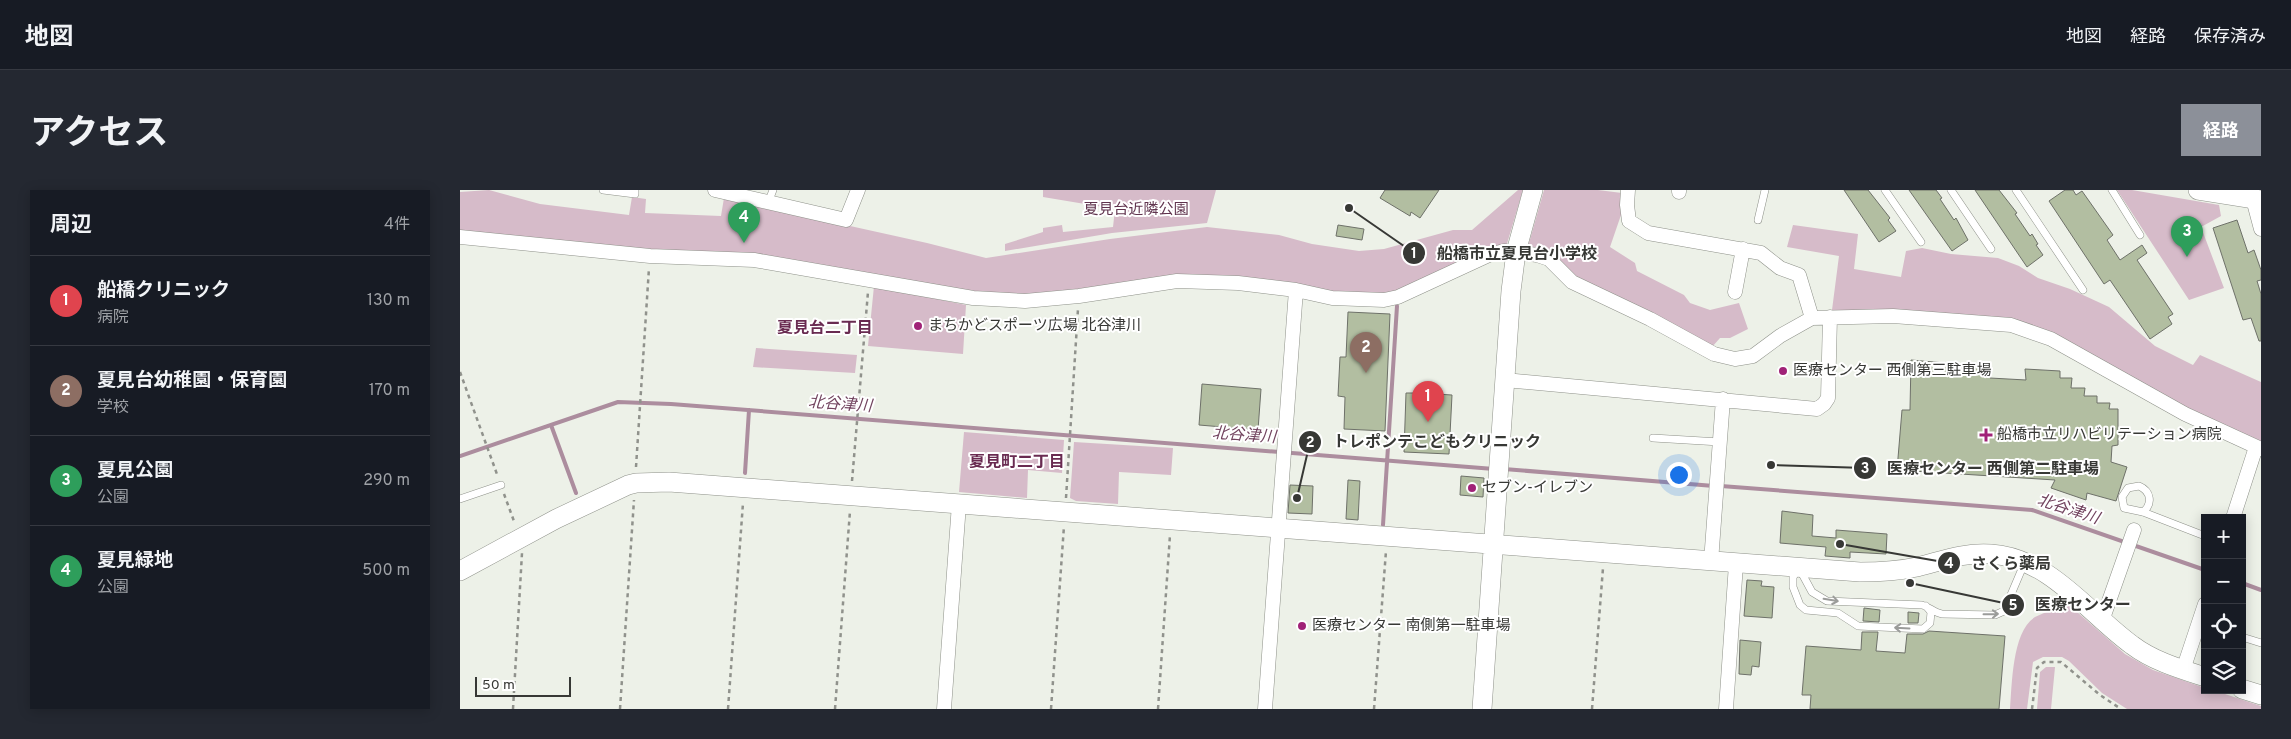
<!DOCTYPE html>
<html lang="ja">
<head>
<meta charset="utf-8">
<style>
  :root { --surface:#171b24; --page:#242831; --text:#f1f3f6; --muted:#9ea1a6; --line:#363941; --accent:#8c9099 }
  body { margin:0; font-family:Overpass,"Noto Sans JP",sans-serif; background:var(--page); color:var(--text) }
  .controls { position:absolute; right:15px; bottom:15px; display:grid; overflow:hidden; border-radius:0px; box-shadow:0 2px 12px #0003 }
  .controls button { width:45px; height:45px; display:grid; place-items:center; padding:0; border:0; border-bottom:1px solid var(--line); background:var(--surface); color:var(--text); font:25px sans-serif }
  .scale { position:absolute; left:15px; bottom:12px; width:96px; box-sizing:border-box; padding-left:5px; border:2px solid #373835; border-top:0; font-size:14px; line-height:18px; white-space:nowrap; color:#373835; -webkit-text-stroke:4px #fff; paint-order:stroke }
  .you { position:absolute; left:1218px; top:284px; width:18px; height:18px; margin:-12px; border:4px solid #fff; border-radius:50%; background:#1a73e8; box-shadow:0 0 0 8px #1a73e833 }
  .badge { display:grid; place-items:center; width:32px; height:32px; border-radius:50%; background:var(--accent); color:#fff; font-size:16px; font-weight:700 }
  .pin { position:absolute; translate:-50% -41px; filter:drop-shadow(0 1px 2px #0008) }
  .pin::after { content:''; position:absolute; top:26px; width:18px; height:15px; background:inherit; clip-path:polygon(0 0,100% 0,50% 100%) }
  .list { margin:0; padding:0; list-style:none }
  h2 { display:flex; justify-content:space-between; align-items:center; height:65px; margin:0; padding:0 20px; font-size:21px }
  h2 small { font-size:16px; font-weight:400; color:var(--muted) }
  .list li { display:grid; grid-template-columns:32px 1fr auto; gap:15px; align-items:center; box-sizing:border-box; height:90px; padding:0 20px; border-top:1px solid var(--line) }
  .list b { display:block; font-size:19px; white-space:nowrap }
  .list p { margin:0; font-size:16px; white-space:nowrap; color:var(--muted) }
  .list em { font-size:16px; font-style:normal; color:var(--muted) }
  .icon { flex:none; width:28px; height:28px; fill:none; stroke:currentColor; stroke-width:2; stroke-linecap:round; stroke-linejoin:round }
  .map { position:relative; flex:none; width:1801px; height:519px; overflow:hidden; border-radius:0px }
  header { display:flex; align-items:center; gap:30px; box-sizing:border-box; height:70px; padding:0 25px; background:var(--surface); border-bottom:1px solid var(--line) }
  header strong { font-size:24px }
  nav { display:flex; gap:28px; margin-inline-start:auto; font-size:18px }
  .intro { display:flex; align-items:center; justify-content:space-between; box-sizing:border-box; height:120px; padding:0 30px }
  h1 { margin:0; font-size:35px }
  .button { padding:12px 22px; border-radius:0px; background:var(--accent); color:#fff; font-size:18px; font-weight:700 }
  main { display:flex; gap:30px; padding:0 30px }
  aside { flex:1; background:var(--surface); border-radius:0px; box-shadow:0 2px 12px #0003 }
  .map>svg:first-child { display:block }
  .green { fill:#d6bbc9 }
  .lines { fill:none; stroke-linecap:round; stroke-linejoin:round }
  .stream { stroke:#ac8d9e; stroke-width:4 }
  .building { fill:#b2bea1; stroke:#6e7169 }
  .lane-casing { stroke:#8e9189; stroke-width:8 }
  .street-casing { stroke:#8e9189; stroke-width:15 }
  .secondary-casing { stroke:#8e9189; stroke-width:20 }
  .path { stroke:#90928c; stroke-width:2.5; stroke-dasharray:4 4; stroke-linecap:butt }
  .lane { stroke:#fff; stroke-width:7 }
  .street { stroke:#fff; stroke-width:14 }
  .secondary { stroke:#fff; stroke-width:19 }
  .oneway { stroke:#9b9c9a }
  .poi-dot { fill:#a02277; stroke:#fff; stroke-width:2 }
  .labels { text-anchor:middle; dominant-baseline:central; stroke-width:4; stroke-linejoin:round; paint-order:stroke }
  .park-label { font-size:15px; fill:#60344e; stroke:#fff }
  .poi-label { font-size:15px; fill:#373835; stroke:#fff; text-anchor:start }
  .neighbourhood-label { font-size:16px; font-weight:bold; fill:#692b51; stroke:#fff }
  .water-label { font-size:16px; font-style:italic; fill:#72445f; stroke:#fff }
  .leader { fill:none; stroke:#373835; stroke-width:2 }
  .callout-dot { fill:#373835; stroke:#fff; stroke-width:2 }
  .mark-label { font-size:15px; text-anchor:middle; font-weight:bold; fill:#fff }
  .callout-label { font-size:16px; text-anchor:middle; font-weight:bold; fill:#373835; stroke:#fff; stroke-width:4; stroke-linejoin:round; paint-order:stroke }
</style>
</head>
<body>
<header>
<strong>地図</strong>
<nav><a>地図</a><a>経路</a><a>保存済み</a></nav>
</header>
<div class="intro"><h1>アクセス</h1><a class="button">経路</a></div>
<main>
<aside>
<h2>周辺<small>4件</small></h2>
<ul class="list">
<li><span class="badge" style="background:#e0444e">1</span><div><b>船橋クリニック</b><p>病院</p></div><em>130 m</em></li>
<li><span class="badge" style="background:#8d6e63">2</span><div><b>夏見台幼稚園・保育園</b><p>学校</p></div><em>170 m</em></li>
<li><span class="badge" style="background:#2e9e5b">3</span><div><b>夏見公園</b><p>公園</p></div><em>290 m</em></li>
<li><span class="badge" style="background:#2e9e5b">4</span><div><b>夏見緑地</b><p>公園</p></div><em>500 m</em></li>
</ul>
</aside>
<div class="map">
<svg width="1801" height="519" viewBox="0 0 1801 519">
  <rect width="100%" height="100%" fill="#edf1e8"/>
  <path class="green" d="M29,0L80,14L169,25L172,7L186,9L185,23L261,26L264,8L467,53L526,68L650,49L747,37L819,45L852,54L899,61L924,59L993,40H1012L1058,0H1063L1046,57L937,102L908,106L777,88L565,107L190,62L0,43V2Z
    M583,0H756L747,33L652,43L545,61V54L583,42V38L602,35L603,42L653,37L655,19L583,7Z
    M1084,0H1138L1162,3L1161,25L1150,57L1175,73L1177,81L1224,105L1230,113L1250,120L1279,113L1288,139L1270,148H1260L1252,157L1115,89L1067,60Z
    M1657,0H1672L1759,15L1761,26L1741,37L1764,98L1729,110Z
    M1333,35L1398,44L1394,79L1441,87L1446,61L1462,58L1491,64L1538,68L1559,76L1578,88L1610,99L1649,117L1695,156L1733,175L1740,165L1801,192V255L1726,220L1594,146L1433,121L1372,120L1379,66L1327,57Z
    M414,96L506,115L503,164L408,156Z
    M296,158L397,165L395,183L293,177Z
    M504,242L604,250L602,283L568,280L567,308L499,302Z
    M614,252L713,258L711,285L659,282L658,314L616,311L610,308Z
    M1608,414L1665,464L1693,480L1745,498V500H1753L1801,516V519H1667L1642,503L1609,471L1602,467H1583L1573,472L1567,519H1550C1552,495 1552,441 1575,427C1585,422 1597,418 1608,414Z
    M1586,477H1595L1591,519H1577L1580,482Z"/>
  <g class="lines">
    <path class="stream" d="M91,235L116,303
      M0,266L158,212L211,214L1034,279
      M1044,279L1254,296
      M285,283L289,220
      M1261,296L1572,320L1745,380
      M923,335L937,116
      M1782,393L1801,400"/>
  </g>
  <path class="building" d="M925,0H979L960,28L951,22L950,26L920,8Z
    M1384,0H1408L1430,28L1428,30L1436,41L1419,52Z
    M1449,0H1476L1482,8L1480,9L1494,30L1496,28L1508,50L1492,61Z
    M1515,0H1539L1557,23L1555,24L1570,46L1572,44L1578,54L1576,55L1583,65L1567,77Z
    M1605,0H1613L1616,5L1622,1L1653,45L1647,50L1660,70L1682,55L1687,63L1677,70L1713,124L1708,127L1712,134L1690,149L1650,90L1644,94L1589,11Z
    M1777,30L1788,63L1794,60L1801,80V90L1797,91L1801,104V151H1799L1791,128L1783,130L1753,38Z
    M878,35L904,39L902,50L876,46Z
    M888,122L930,124L925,241L884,239L885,207L878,206L880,167H886Z
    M1451,170L1531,177L1530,188L1566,190L1565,179L1600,181V188H1612L1611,198H1625L1624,206H1637V213H1650L1649,219H1658V255L1652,256L1651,272L1667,277L1656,311L1627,303L1626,310L1591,298L1595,290L1437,280L1442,220H1450Z
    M742,194L801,199L798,240L739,235Z
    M964,199H976V204L992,205L989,264L944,262L946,203H963Z
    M1001,286L1024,288L1023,307L1000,305Z
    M888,290L900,291L898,330L886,329Z
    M830,295L853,296L852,324L828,323Z
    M1322,321L1353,325L1352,346L1376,348V340L1427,344L1426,364L1390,362V368L1365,366L1366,357L1320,353Z
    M1287,390L1302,391L1301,396L1314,397L1312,428L1284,426Z
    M1404,418L1420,420L1419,432L1403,431Z
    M1448,422L1459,423L1458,433H1448Z
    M1469,441L1545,446L1539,519H1350L1351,505H1342L1346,456L1401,460L1402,442H1418L1416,461L1445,463L1447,444H1463Z
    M1280,450L1301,452L1299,477L1292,476L1291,485L1279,484Z"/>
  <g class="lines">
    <defs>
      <path id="lane" d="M143,0L175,4V0
        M1425,0L1461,52
        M1491,0L1531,59
        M1556,0L1623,100
        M1652,0L1680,45
        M308,13L313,0
        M1298,30L1305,0
        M1193,248L1260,252
        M0,309L41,295
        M1683,322C1693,314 1691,301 1679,296L1668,298L1662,307L1664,318L1683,322L1745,346
        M1466,416L1471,422L1470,433L1463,439L1398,436L1378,423L1346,420L1340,415L1333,397V387L1339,378L1352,402L1367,411L1462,415C1469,417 1475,423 1482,424L1535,425L1544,421L1564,374
        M1782,447L1801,453"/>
      <path id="street" d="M255,0L386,30L398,0
        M1168,0L1167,15L1169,31L1188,43L1301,63L1320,78L1339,85L1352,128
        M1219,2V0
        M1793,9L1801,39
        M0,47L190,66L294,70L513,108L565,111L619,106L717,91L778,93L836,100L872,108L924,110L938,107L1029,65L1044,61L1077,65L1089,69L1112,92L1190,129L1254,164L1275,169L1293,166L1320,146L1352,128L1433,126L1551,135L1591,149L1725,224L1801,259
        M1275,102L1283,59
        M1045,190L1357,219L1364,214L1368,208L1370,127
        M1773,328L1796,257
        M1251,372L1263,209
        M1642,431L1674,340
        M1723,480L1745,414
        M484,519L499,314
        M805,519L836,100
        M1266,519L1276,374"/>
      <path id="secondary" d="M1738,0L1801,10
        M0,381L96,329L168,295L176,293L209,292L1400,382C1419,382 1438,381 1457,377C1482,371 1504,362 1531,364C1590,368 1628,423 1672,455C1693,471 1720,479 1745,487
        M1782,499L1801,505
        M1022,519L1051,101L1056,62L1073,0"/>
    </defs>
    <use href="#lane" class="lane-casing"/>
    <use href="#street" class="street-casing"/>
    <use href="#secondary" class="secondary-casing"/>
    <path class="path" d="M0,182L38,287
      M176,277L189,78
      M392,291L408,102
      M44,304L55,334
      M606,308L618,119
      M53,519L62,363
      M160,519L174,310
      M268,519L283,313
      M375,519L390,321
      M591,519L604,336
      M698,519L710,345
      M914,519L926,361
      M1132,519L1143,378
      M1572,519L1577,478L1584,472H1601L1640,505L1661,519"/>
    <use href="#lane" class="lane"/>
    <use href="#street" class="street"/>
    <use href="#secondary" class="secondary"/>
  </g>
  <defs><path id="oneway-shaft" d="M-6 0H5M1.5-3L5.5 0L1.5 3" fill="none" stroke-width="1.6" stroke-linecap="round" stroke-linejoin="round" transform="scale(1.25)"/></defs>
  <g class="oneway">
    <use href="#oneway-shaft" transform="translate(1371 410) rotate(9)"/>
    <use href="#oneway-shaft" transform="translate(1531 424) rotate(-1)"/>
    <use href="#oneway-shaft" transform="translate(1442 438) rotate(-177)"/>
  </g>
  <g class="poi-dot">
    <circle cx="458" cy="136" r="5"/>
    <circle cx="1323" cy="181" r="5"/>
    <path d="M1523.5 237.5h5v5h5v5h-5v5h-5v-5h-5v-5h5z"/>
    <circle cx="1012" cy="298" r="5"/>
    <circle cx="842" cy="436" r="5"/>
  </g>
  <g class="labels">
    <g class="park-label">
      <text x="676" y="20">夏見台近隣公園</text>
    </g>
    <g class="poi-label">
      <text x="468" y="136">まちかどスポーツ広場 北谷津川</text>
      <text x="1333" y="181">医療センター 西側第三駐車場</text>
      <text x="1537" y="245">船橋市立リハビリテーション病院</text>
      <text x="1022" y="298">セブン-イレブン</text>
      <text x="852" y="436">医療センター 南側第一駐車場</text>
    </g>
    <g class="neighbourhood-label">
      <text x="365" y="139">夏見台二丁目</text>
      <text x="557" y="273">夏見町二丁目</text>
    </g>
    <g class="water-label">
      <text transform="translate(380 215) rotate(4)">北谷津川</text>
      <text transform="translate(784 246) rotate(4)">北谷津川</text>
      <text transform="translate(1608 320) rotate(18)">北谷津川</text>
    </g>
  </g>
  <path class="leader" d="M889 18L954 63M837 308L850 252M1311 275L1405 278M1380 354L1489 373M1450 393L1553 415"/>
  <g class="callout-dot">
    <circle cx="889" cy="18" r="5"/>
    <circle cx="837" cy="308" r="5"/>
    <circle cx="1311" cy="275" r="5"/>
    <circle cx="1380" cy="354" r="5"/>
    <circle cx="1450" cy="393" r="5"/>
    <circle cx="954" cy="63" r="12"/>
    <circle cx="850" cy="252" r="12"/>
    <circle cx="1405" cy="278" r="12"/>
    <circle cx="1489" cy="373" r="12"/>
    <circle cx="1553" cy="415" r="12"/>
  </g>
  <g class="mark-label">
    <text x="954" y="68">1</text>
    <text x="850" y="257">2</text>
    <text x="1405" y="283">3</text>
    <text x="1489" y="378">4</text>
    <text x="1553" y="420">5</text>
  </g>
  <g class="callout-label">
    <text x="1057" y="69">船橋市立夏見台小学校</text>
    <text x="977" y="257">トレポンテこどもクリニック</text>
    <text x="1533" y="284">医療センター 西側第二駐車場</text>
    <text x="1551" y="379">さくら薬局</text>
    <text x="1623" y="420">医療センター</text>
  </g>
</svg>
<div class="controls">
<button>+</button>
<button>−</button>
<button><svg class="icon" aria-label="locate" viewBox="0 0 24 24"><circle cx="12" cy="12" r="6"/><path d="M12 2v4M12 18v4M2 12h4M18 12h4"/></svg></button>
<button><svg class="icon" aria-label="layers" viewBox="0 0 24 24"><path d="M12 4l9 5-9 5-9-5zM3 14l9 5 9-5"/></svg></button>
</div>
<div class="scale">50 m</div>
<div class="you"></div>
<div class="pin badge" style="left:968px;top:232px;background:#e0444e">1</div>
<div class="pin badge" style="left:906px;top:183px;background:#8d6e63">2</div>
<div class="pin badge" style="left:1727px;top:67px;background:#2e9e5b">3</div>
<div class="pin badge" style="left:284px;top:53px;background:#2e9e5b">4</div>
</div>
</main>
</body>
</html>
